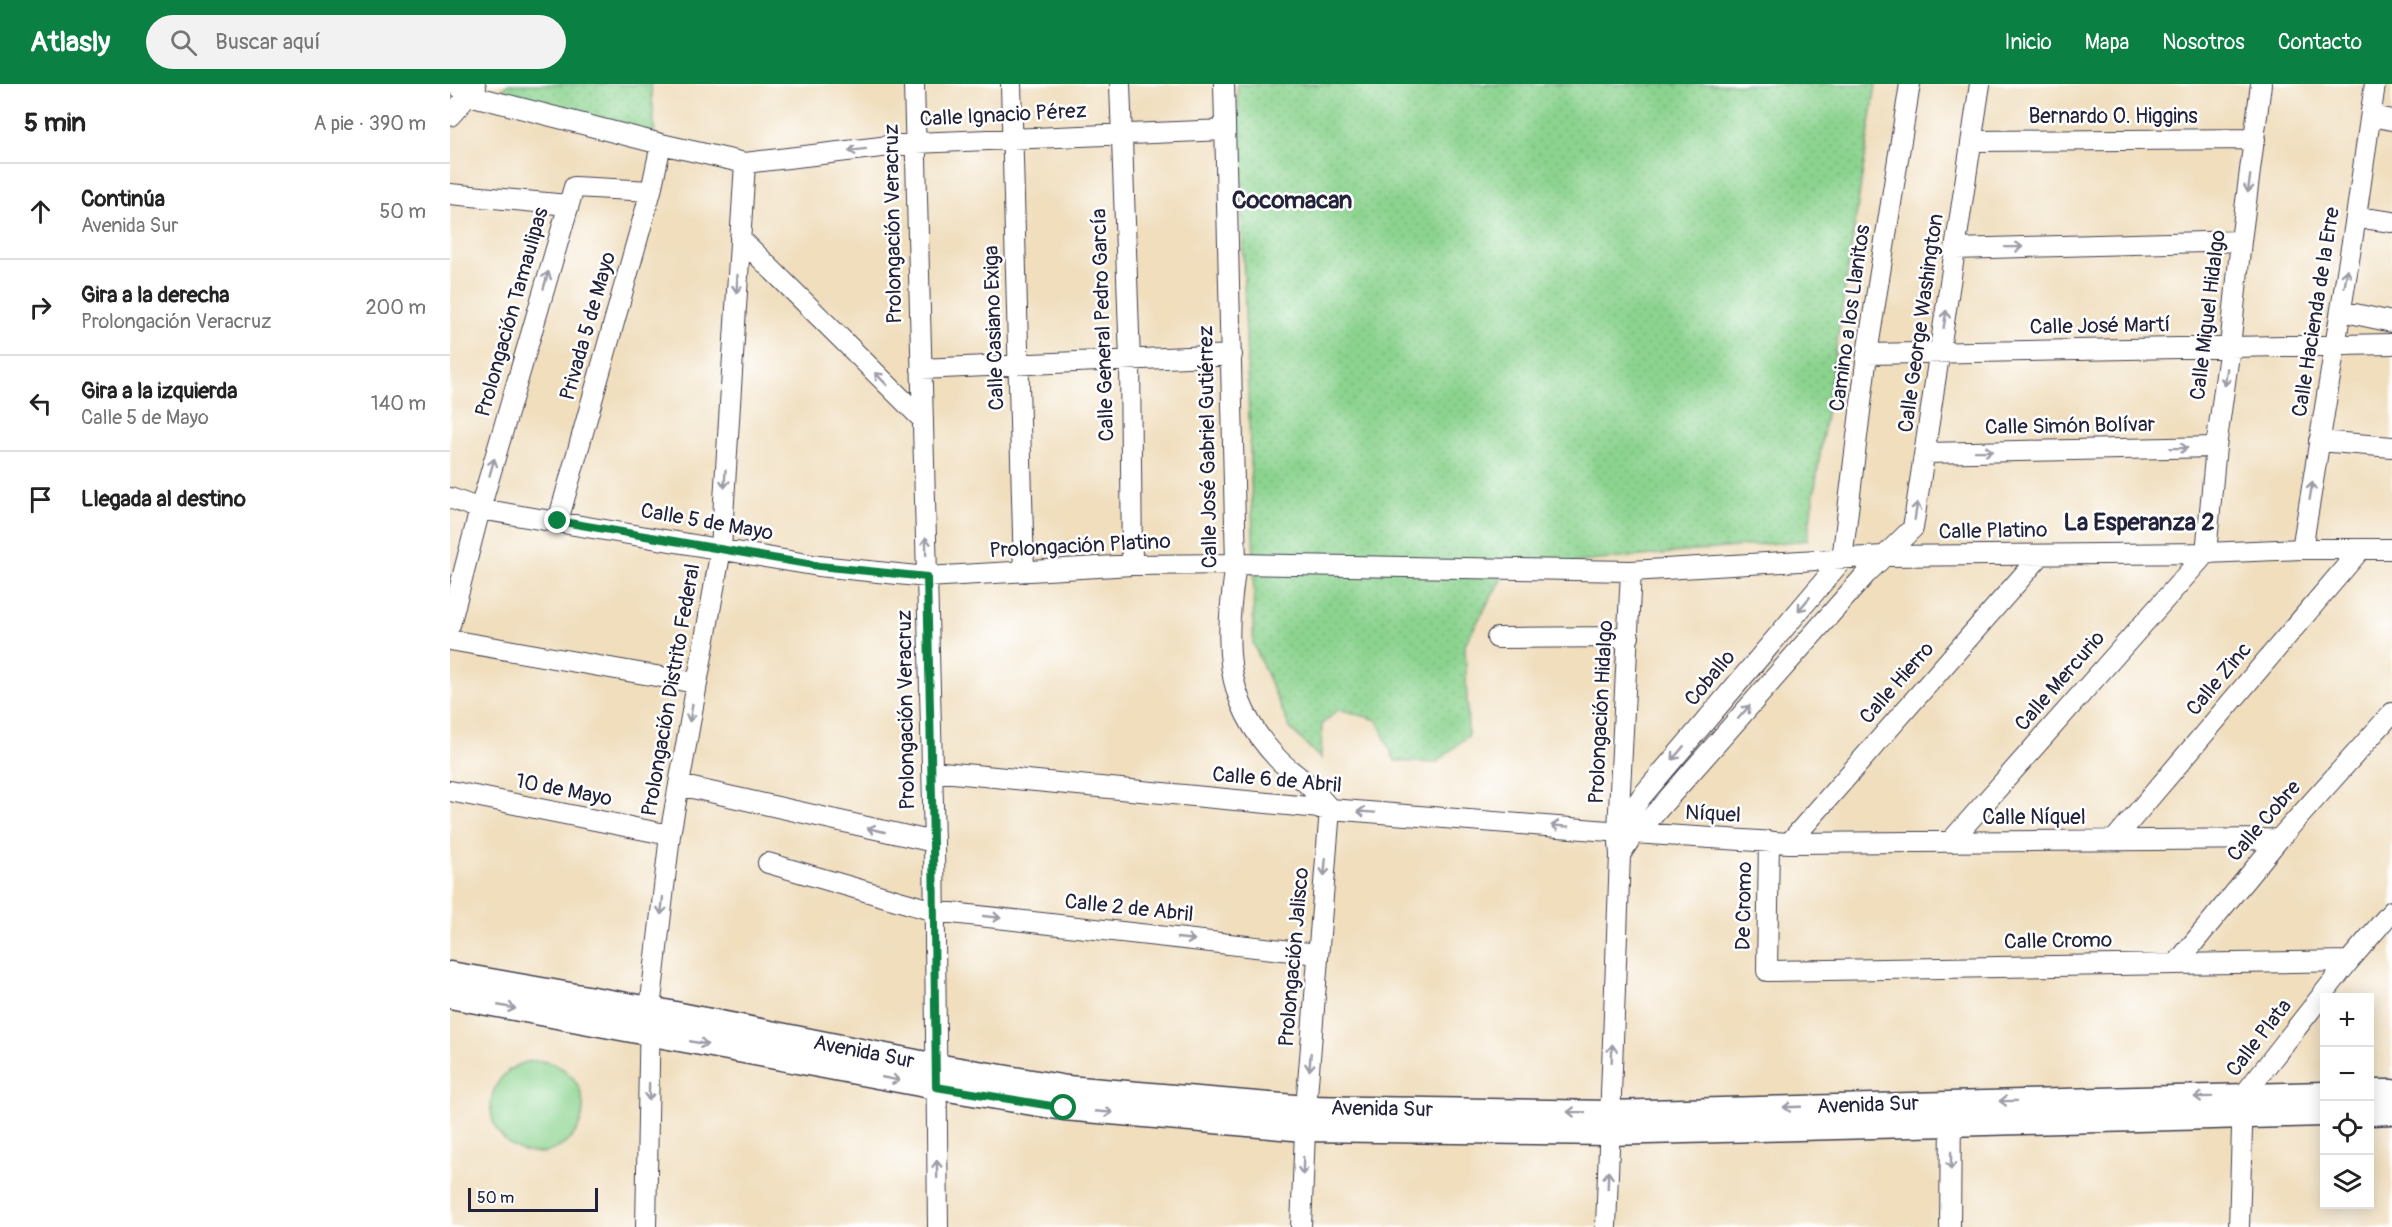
<!DOCTYPE html>
<html lang="es">
<head>
<meta charset="utf-8">
<style>
  :root { --surface:#fff; --page:#f2f2f2; --text:#222; --muted:#767676; --line:#e0e0e0; --accent:#0b8043 }
  body { margin:0; font-family:Pangolin,sans-serif; background:var(--page); color:var(--text) }
  .controls { position:absolute; right:18px; bottom:18px; display:grid; overflow:hidden; border-radius:0px; box-shadow:0 3px 15px #0003 }
  .controls button { width:54px; height:54px; display:grid; place-items:center; padding:0; border:0; border-bottom:2px solid var(--line); background:var(--surface); color:var(--text); font:30px sans-serif }
  .scale { position:absolute; left:18px; bottom:15px; width:130px; box-sizing:border-box; padding-left:6px; border:3px solid #22223b; border-top:0; font-size:16px; line-height:21px; white-space:nowrap; color:#22223b; -webkit-text-stroke:4px #fff; paint-order:stroke }
  .stop { position:absolute; width:18px; height:18px; margin:-14px; border:4px solid #0b8043; border-radius:50%; background:#fff }
  .stop.end { background:#0b8043; border-color:#fff; box-shadow:0 2px 6px #0008 }
  .list { margin:0; padding:0; list-style:none }
  h2 { display:flex; justify-content:space-between; align-items:center; height:78px; margin:0; padding:0 24px; font-size:26px }
  h2 small { font-size:20px; font-weight:400; color:var(--muted) }
  .list li { display:grid; grid-template-columns:39px 1fr auto; gap:18px; align-items:center; box-sizing:border-box; height:96px; padding:0 24px; border-top:2px solid var(--line) }
  .list b { display:block; font-size:22px; white-space:nowrap }
  .list p { margin:0; font-size:20px; white-space:nowrap; color:var(--muted) }
  .list em { font-size:20px; font-style:normal; color:var(--muted) }
  .icon { flex:none; width:33px; height:33px; fill:none; stroke:currentColor; stroke-width:2; stroke-linecap:round; stroke-linejoin:round }
  .map { position:relative; flex:none; width:1942px; height:1143px; overflow:hidden }
  header { display:flex; align-items:center; gap:36px; box-sizing:border-box; height:84px; padding:0 30px; background:var(--accent); color:#fff }
  header strong { font-size:28px }
  nav { display:flex; gap:33px; margin-inline-start:auto; font-size:21px }
  .search { width:420px; height:54px; background:var(--page); display:flex; align-items:center; gap:15px; box-sizing:border-box; padding:0 21px; border-radius:33px; color:var(--muted); font-size:22px }
  main { display:flex }
  aside { flex:1; background:var(--surface) }
  .map>svg:first-child { display:block }
  .grass { fill:url(#grass-dots); stroke:#567a64; stroke-width:1.5 }
  .garden { fill:#8bd38e; stroke:#567a64; stroke-width:1.5 }
  .lines { fill:none; stroke-linecap:round; stroke-linejoin:round }
  .minor-casing { stroke:#413e4e; stroke-width:22 }
  .major-casing { stroke:#413e4e; stroke-width:27 }
  .minor { stroke:#fff; stroke-width:20 }
  .major { stroke:#fff; stroke-width:24 }
  .oneway { stroke:#9c9ca7 }
  .route { stroke:#0b8043; stroke-width:8 }
  .labels { text-anchor:middle; dominant-baseline:central; stroke-width:5; stroke-linejoin:round; paint-order:stroke }
  .street-label { font-size:21px; fill:#22223b; stroke:#fff }
  .quarter-label { font-size:24px; font-weight:bold; fill:#22223b; stroke:#fff }
</style>
</head>
<body>
<header>
<strong>Atlasly</strong>
<div class="search"><svg class="icon" aria-label="search" viewBox="0 0 24 24"><circle cx="10" cy="10" r="6"/><path d="M15 15l6 6"/></svg>Buscar aquí</div>
<nav><a>Inicio</a><a>Mapa</a><a>Nosotros</a><a>Contacto</a></nav>
</header>
<main>
<aside>
<h2>5 min<small>A pie · 390 m</small></h2>
<ul class="list">
<li><svg class="icon" aria-label="ahead" viewBox="0 0 24 24"><path d="M12 20V5M6 11l6-6 6 6"/></svg><div><b>Continúa</b><p>Avenida Sur</p></div><em>50 m</em></li>
<li><svg class="icon" aria-label="right" viewBox="0 0 24 24"><path d="M7 20v-9h11M14 6l5 5-5 5"/></svg><div><b>Gira a la derecha</b><p>Prolongación Veracruz</p></div><em>200 m</em></li>
<li><svg class="icon" aria-label="left" viewBox="0 0 24 24"><path d="M17 20v-9H6M10 6l-5 5 5 5"/></svg><div><b>Gira a la izquierda</b><p>Calle 5 de Mayo</p></div><em>140 m</em></li>
<li><svg class="icon" aria-label="arrive" viewBox="0 0 24 24"><path d="M6 21V4h12l-3 4 3 4H6"/></svg><div><b>Llegada al destino</b></div></li>
</ul>
</aside>
<div class="map">
<svg width="1942" height="1143" viewBox="0 0 1942 1143">
  <defs>
    <pattern id="grass-dots" width="8" height="8" patternUnits="userSpaceOnUse" patternTransform="scale(1.5)"><rect width="8" height="8" fill="#8bd38e"/><path d="M2 2h.1M6 6h.1" fill="none" stroke="#78b57b" stroke-width="1.8" stroke-linecap="round"/></pattern>
  </defs>
  <rect width="100%" height="100%" fill="#fff"/>
  <filter id="ink" filterUnits="userSpaceOnUse"><feTurbulence type="fractalNoise" baseFrequency=".0167" numOctaves="2"/><feDisplacementMap in="SourceGraphic" scale="12" xChannelSelector="R" yChannelSelector="G"/><feConvolveMatrix kernelMatrix="1 2 1 2 8 2 1 2 1" color-interpolation-filters="sRGB"/></filter>
  <filter id="wash" filterUnits="userSpaceOnUse"><feTurbulence type="fractalNoise" baseFrequency=".008" numOctaves="4" result="noise"/><feDisplacementMap in="SourceGraphic" scale="24" xChannelSelector="R" yChannelSelector="G"/><feGaussianBlur stdDeviation="1.35" result="paint"/><feColorMatrix in="noise" values="0 0 0 0 0 0 0 0 0 0 0 0 0 0 0 0 0 1.4 0 .05"/><feComposite in="paint" operator="in"/></filter>
  <g filter="url(#wash)">
    <rect width="100%" height="100%" fill="#f0debd"/>
    <path class="grass" d="M58,0H201L205,52L43,17Z
      M787,0H1426L1357,456L1057,485L1015,560L1018,652L986,679L945,677L927,636L889,625L872,640L871,675L840,644L803,559L804,478Z"/>
    <path class="garden" d="M41 1023a46 46 0 1 1 92 0a46 46 0 1 1-92 0Z"/>
  </g>
  <g filter="url(#ink)">
    <g class="lines">
      <defs>
        <path id="minor" d="M5,0L19,11L211,60L295,79L465,59L775,46
          M464,0L484,758L488,1143
          M561,0L574,488
          M670,0L680,276L682,481
          M774,0L786,480C775,556 771,615 827,674C835,683 846,690 855,698C864,706 872,716 880,725
          M0,32L26,3
          M1921,32L1942,36
          M1522,57L1805,55
          M0,110L118,121
          M1906,133L1942,138
          M290,154L473,336
          M1506,165L1791,157
          M1891,227L1942,238
          M1417,270L1942,260
          M471,285L782,271
          M1869,357L1942,363
          M1476,369L1766,363
          M0,414L30,425L369,482L477,493L682,481L786,480L1181,487L1433,472L1756,469L1852,465H1942
          M108,437L201,107L211,60
          M1852,465L1906,133L1925,0
          M0,541L30,425L124,103L201,107
          M1047,554L1179,553
          M0,556L246,599
          M482,687L880,725L1184,749L1339,759L1829,755
          M229,701L484,758
          M0,707L220,751
          M1168,746L1192,712L1392,476L1417,270L1460,0
          M1664,756L1911,465
          M1319,757L1317,887L1899,877
          M1501,757L1756,469L1766,363L1780,263L1791,157L1811,0
          M1339,759L1591,471
          M1170,771L1184,749L1199,736L1416,490L1463,444L1530,0
          M318,779L484,827L868,870
          M1727,879L1829,755L1942,629
          M196,1143L200,925L220,751L271,465L295,79
          M851,1143L856,1024L880,725
          M1156,1143L1170,771L1168,746L1181,487
          M1500,1143L1501,1027
          M1789,1143L1793,1012L1899,877L1942,827"/>
        <path id="major" d="M0,890L200,925L486,982L617,1004L856,1024L1159,1029L1874,1010
          M0,912L486,1003L614,1024L855,1045L1159,1049L1874,1030
          M1920,1008H1942
          M1920,1029L1942,1028"/>
      </defs>
      <use href="#minor" class="minor-casing"/>
      <use href="#major" class="major-casing"/>
      <use href="#minor" class="minor"/>
      <use href="#major" class="major"/>
    </g>
    <defs><path id="oneway-shaft" d="M-6 0H5M1.5-3L5.5 0L1.5 3" fill="none" stroke-width="1.6" stroke-linecap="round" stroke-linejoin="round" transform="scale(1.5)"/></defs>
    <g class="oneway">
      <use href="#oneway-shaft" transform="translate(407 66) rotate(173)"/>
      <use href="#oneway-shaft" transform="translate(1799 100) rotate(98)"/>
      <use href="#oneway-shaft" transform="translate(1564 163) rotate(-1)"/>
      <use href="#oneway-shaft" transform="translate(1896 194) rotate(-81)"/>
      <use href="#oneway-shaft" transform="translate(96 196) rotate(-74)"/>
      <use href="#oneway-shaft" transform="translate(287 200) rotate(93)"/>
      <use href="#oneway-shaft" transform="translate(1495 235) rotate(-81)"/>
      <use href="#oneway-shaft" transform="translate(1776 293) rotate(98)"/>
      <use href="#oneway-shaft" transform="translate(431 295) rotate(-135)"/>
      <use href="#oneway-shaft" transform="translate(1729 364) rotate(-1)"/>
      <use href="#oneway-shaft" transform="translate(1534 367) rotate(-1)"/>
      <use href="#oneway-shaft" transform="translate(42 383) rotate(-74)"/>
      <use href="#oneway-shaft" transform="translate(275 395) rotate(93)"/>
      <use href="#oneway-shaft" transform="translate(1861 407) rotate(-81)"/>
      <use href="#oneway-shaft" transform="translate(1466 427) rotate(-81)"/>
      <use href="#oneway-shaft" transform="translate(476 462) rotate(-91)"/>
      <use href="#oneway-shaft" transform="translate(1354 520) rotate(130)"/>
      <use href="#oneway-shaft" transform="translate(1294 628) rotate(-49)"/>
      <use href="#oneway-shaft" transform="translate(241 629) rotate(100)"/>
      <use href="#oneway-shaft" transform="translate(1228 669) rotate(130)"/>
      <use href="#oneway-shaft" transform="translate(916 728) rotate(-176)"/>
      <use href="#oneway-shaft" transform="translate(1110 742) rotate(-176)"/>
      <use href="#oneway-shaft" transform="translate(426 746) rotate(-167)"/>
      <use href="#oneway-shaft" transform="translate(875 783) rotate(95)"/>
      <use href="#oneway-shaft" transform="translate(212 822) rotate(96)"/>
      <use href="#oneway-shaft" transform="translate(542 833) rotate(6)"/>
      <use href="#oneway-shaft" transform="translate(736 855) rotate(6)"/>
      <use href="#oneway-shaft" transform="translate(57 923) rotate(11)"/>
      <use href="#oneway-shaft" transform="translate(249 959) rotate(11)"/>
      <use href="#oneway-shaft" transform="translate(1162 969) rotate(-88)"/>
      <use href="#oneway-shaft" transform="translate(860 978) rotate(95)"/>
      <use href="#oneway-shaft" transform="translate(441 995) rotate(11)"/>
      <use href="#oneway-shaft" transform="translate(199 1008) rotate(91)"/>
      <use href="#oneway-shaft" transform="translate(1753 1013) rotate(179)"/>
      <use href="#oneway-shaft" transform="translate(1558 1017) rotate(179)"/>
      <use href="#oneway-shaft" transform="translate(1342 1023) rotate(178)"/>
      <use href="#oneway-shaft" transform="translate(654 1028) rotate(5)"/>
      <use href="#oneway-shaft" transform="translate(1126 1028) rotate(-179)"/>
      <use href="#oneway-shaft" transform="translate(1501 1077) rotate(91)"/>
      <use href="#oneway-shaft" transform="translate(853 1082) rotate(92)"/>
      <use href="#oneway-shaft" transform="translate(487 1085) rotate(-91)"/>
      <use href="#oneway-shaft" transform="translate(1158 1096) rotate(-88)"/>
    </g>
  </g>
  <g class="lines" filter="url(#ink)">
    <path class="route" d="M108,437L369,482L477,493L483,759L486,1003L614,1024"/>
  </g>
  <g class="labels">
    <g class="street-label">
      <text transform="translate(553 31) rotate(-3)">Calle Ignacio Pérez</text>
      <text x="1663" y="32">Bernardo O. Higgins</text>
      <text transform="translate(443 140) rotate(-91)">Prolongación Veracruz</text>
      <text transform="translate(62 228) rotate(-74)">Prolongación Tamaulipas</text>
      <text transform="translate(1866 228) rotate(-81)">Calle Hacienda de la Erre</text>
      <text transform="translate(1758 231) rotate(-83)">Calle Miguel Hidalgo</text>
      <text transform="translate(1400 234) rotate(-82)">Camino a los Llanitos</text>
      <text transform="translate(1471 239) rotate(-82)">Calle George Washington</text>
      <text transform="translate(653 241) rotate(-92)">Calle General Pedro García</text>
      <text transform="translate(138 242) rotate(-74)">Privada 5 de Mayo</text>
      <text transform="translate(1650 242) rotate(-1)">Calle José Martí</text>
      <text transform="translate(544 244) rotate(-92)">Calle Casiano Exiga</text>
      <text transform="translate(1620 342) rotate(-1)">Calle Simón Bolívar</text>
      <text transform="translate(758 363) rotate(-91)">Calle José Gabriel Gutiérrez</text>
      <text transform="translate(257 438) rotate(10)">Calle 5 de Mayo</text>
      <text transform="translate(1543 447) rotate(-1)">Calle Platino</text>
      <text transform="translate(630 462) rotate(-3)">Prolongación Platino</text>
      <text transform="translate(1260 594) rotate(-50)">Coballo</text>
      <text transform="translate(1769 595) rotate(-50)">Calle Zinc</text>
      <text transform="translate(1610 597) rotate(-49)">Calle Mercurio</text>
      <text transform="translate(1447 599) rotate(-49)">Calle Hierro</text>
      <text transform="translate(221 606) rotate(-80)">Prolongación Distrito Federal</text>
      <text transform="translate(456 626) rotate(-91)">Prolongación Veracruz</text>
      <text transform="translate(1151 628) rotate(-87)">Prolongación Hidalgo</text>
      <text transform="translate(827 696) rotate(5)">Calle 6 de Abril</text>
      <text transform="translate(114 706) rotate(11)">10 de Mayo</text>
      <text transform="translate(1263 730) rotate(3)">Níquel</text>
      <text x="1584" y="733">Calle Níquel</text>
      <text transform="translate(1814 737) rotate(-49)">Calle Cobre</text>
      <text transform="translate(1294 822) rotate(-89)">De Cromo</text>
      <text transform="translate(679 824) rotate(6)">Calle 2 de Abril</text>
      <text transform="translate(1608 857) rotate(-1)">Calle Cromo</text>
      <text transform="translate(844 873) rotate(-85)">Prolongación Jalisco</text>
      <text transform="translate(1809 954) rotate(-52)">Calle Plata</text>
      <text transform="translate(414 968) rotate(11)">Avenida Sur</text>
      <text transform="translate(1418 1021) rotate(-2)">Avenida Sur</text>
      <text transform="translate(932 1025) rotate(1)">Avenida Sur</text>
    </g>
    <g class="quarter-label">
      <text x="842" y="116">Cocomacan</text>
      <text x="1689" y="438">La Esperanza 2</text>
    </g>
  </g>
</svg>
<div class="controls">
<button>+</button>
<button>−</button>
<button><svg class="icon" aria-label="locate" viewBox="0 0 24 24"><circle cx="12" cy="12" r="6"/><path d="M12 2v4M12 18v4M2 12h4M18 12h4"/></svg></button>
<button><svg class="icon" aria-label="layers" viewBox="0 0 24 24"><path d="M12 4l9 5-9 5-9-5zM3 14l9 5 9-5"/></svg></button>
</div>
<div class="scale">50 m</div>
<div class="stop" style="left:614px;top:1024px"></div>
<div class="stop end" style="left:108px;top:437px"></div>
</div>
</main>
</body>
</html>
